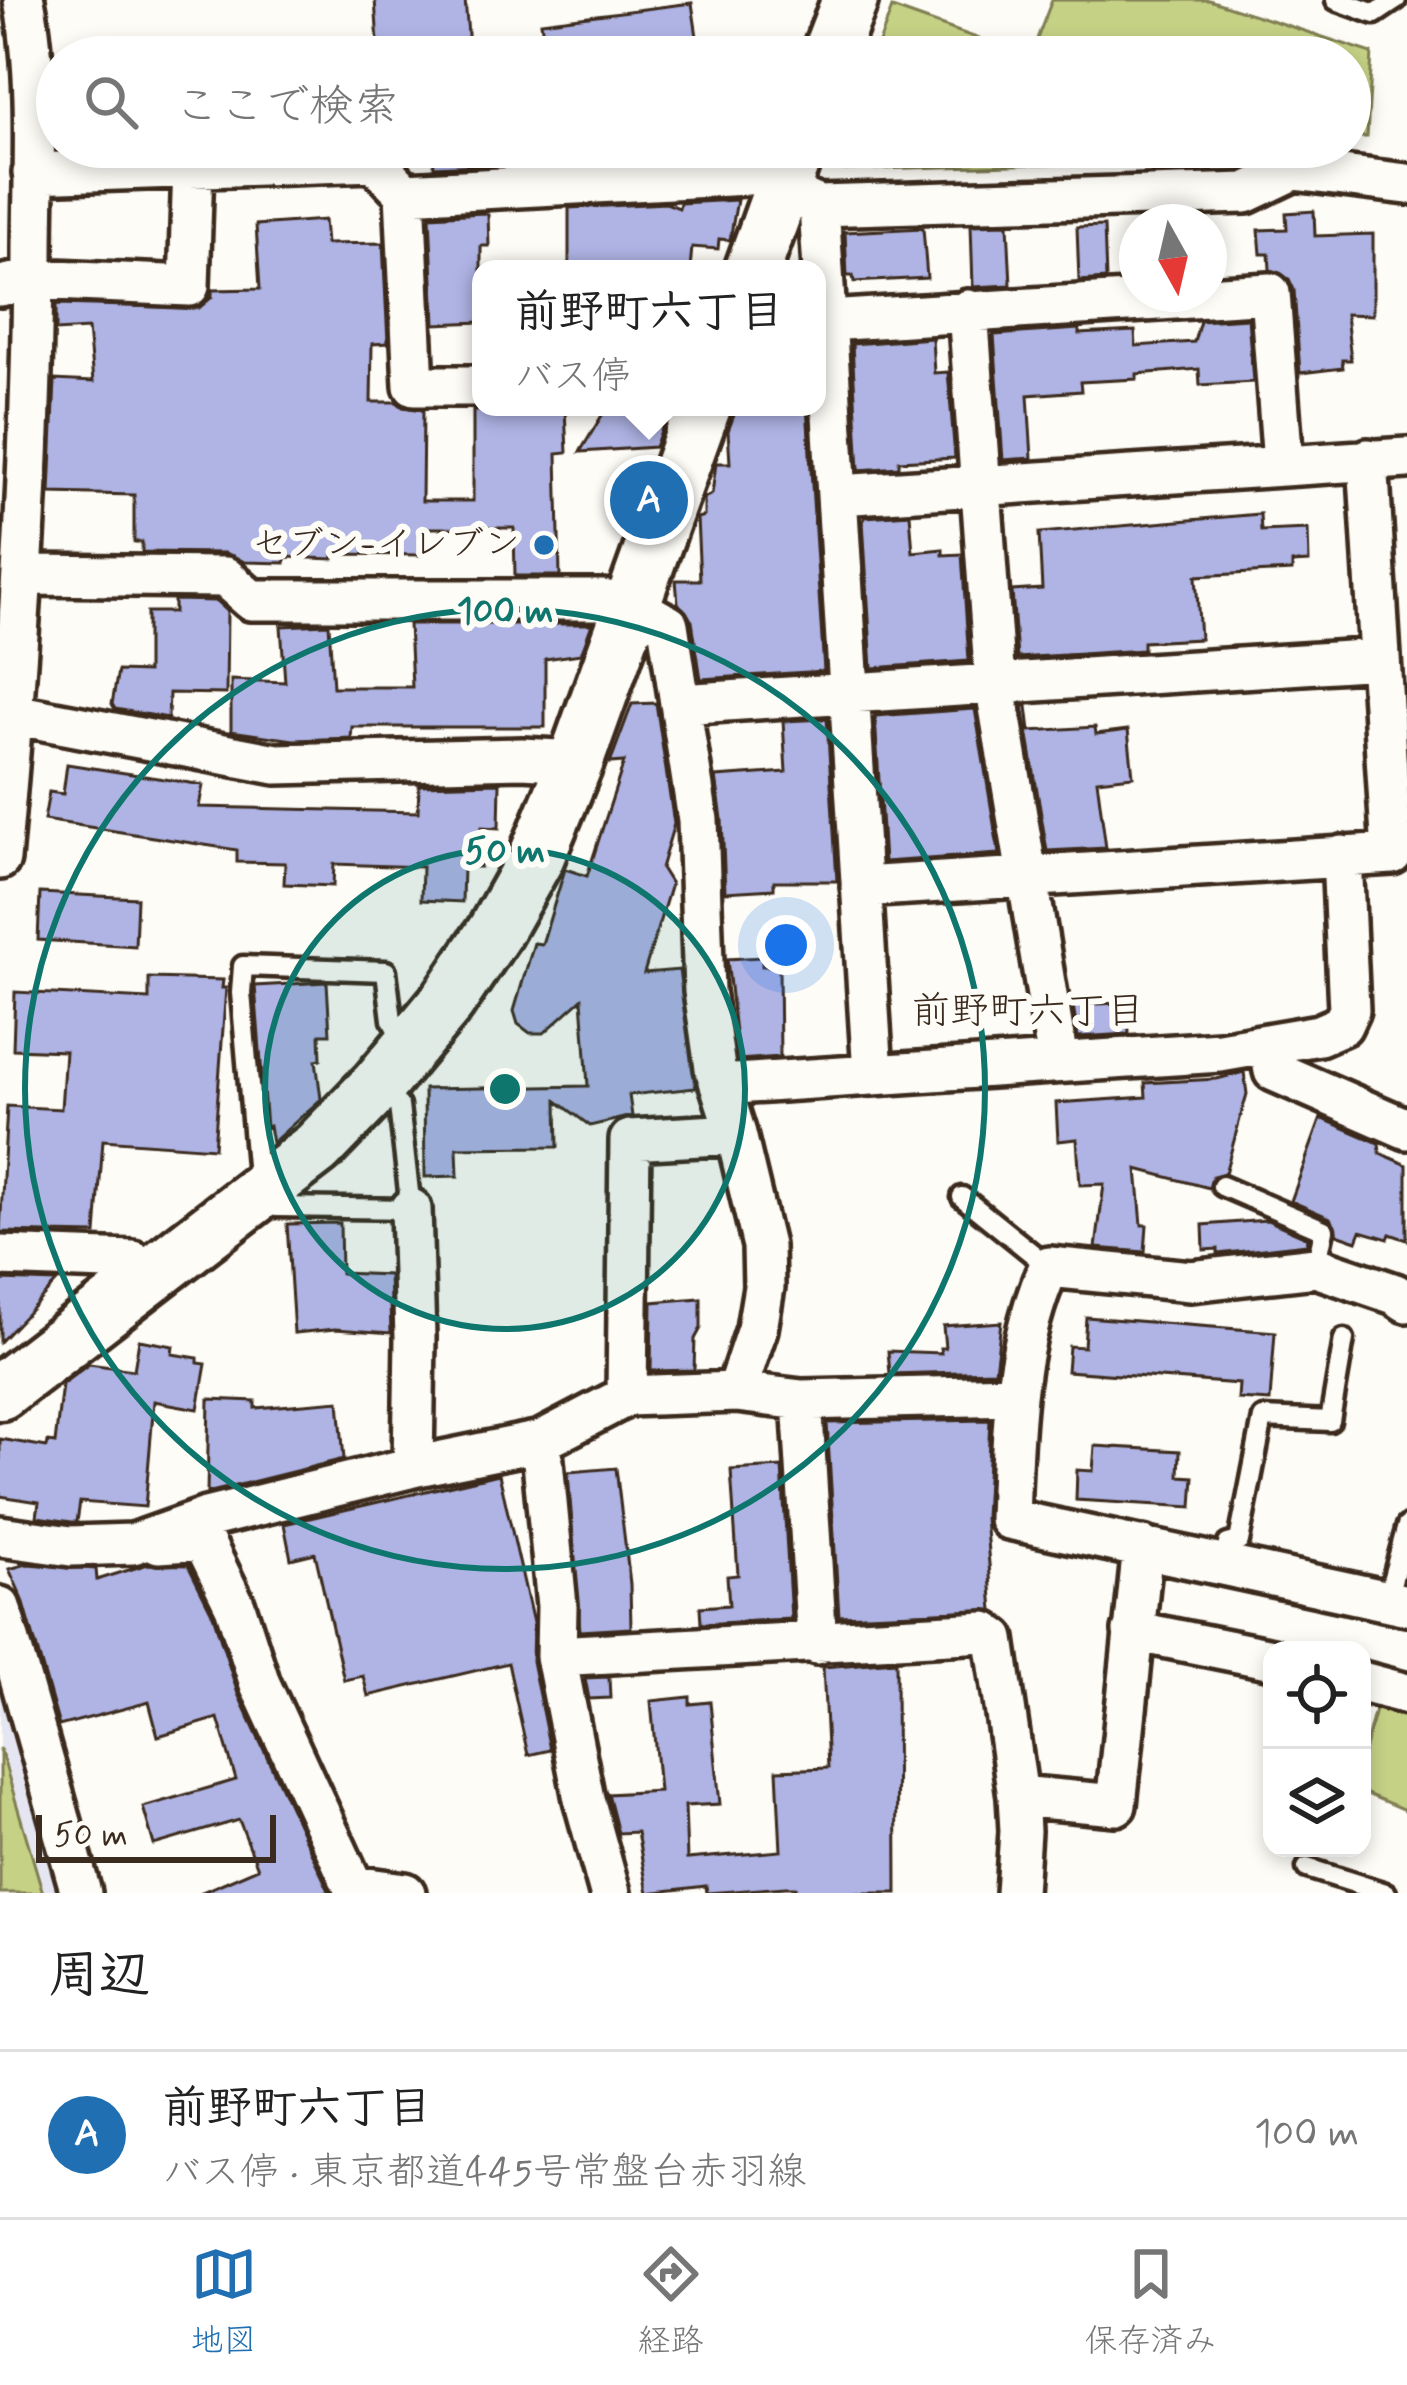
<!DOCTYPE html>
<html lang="ja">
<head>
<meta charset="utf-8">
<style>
  :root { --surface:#fff; --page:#f6f6f6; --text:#222; --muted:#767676; --line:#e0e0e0; --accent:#1f6fb2 }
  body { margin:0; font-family:Mynerve,"Klee One",sans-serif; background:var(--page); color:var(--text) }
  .controls { position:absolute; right:36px; bottom:36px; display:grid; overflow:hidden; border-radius:24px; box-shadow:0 6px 18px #0003 }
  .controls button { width:108px; height:108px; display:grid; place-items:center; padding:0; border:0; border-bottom:3px solid var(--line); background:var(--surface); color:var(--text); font:60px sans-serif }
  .compass { position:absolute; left:1119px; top:204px; width:108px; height:108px; border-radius:50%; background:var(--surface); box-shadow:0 6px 18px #0003; rotate:172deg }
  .scale { position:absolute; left:36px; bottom:30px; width:240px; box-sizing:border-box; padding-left:12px; border:6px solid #3b2a1e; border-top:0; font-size:33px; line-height:42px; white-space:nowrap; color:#3b2a1e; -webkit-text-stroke:9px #fdfcf7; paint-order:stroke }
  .you { position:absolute; left:786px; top:945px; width:42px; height:42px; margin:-30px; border:9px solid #fff; border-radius:50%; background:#1a73e8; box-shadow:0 0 0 18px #1a73e833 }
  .badge { display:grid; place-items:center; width:78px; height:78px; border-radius:50%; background:var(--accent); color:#fff; font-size:39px; font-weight:700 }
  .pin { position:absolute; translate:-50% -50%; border:6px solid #fff; box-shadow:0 3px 12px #0006 }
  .popup { position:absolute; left:472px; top:260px; width:354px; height:156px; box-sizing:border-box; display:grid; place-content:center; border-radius:24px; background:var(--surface); filter:drop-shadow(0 3px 9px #0005); font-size:39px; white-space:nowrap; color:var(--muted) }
  .popup b { font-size:45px; color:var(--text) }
  .popup::after { content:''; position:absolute; left:50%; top:100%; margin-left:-24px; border:24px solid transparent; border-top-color:var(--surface) }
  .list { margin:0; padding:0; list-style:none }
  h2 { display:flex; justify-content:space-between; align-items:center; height:156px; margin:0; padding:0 48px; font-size:51px }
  h2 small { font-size:39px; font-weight:400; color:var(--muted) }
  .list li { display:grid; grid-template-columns:78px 1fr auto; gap:36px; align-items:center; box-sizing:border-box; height:168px; padding:0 48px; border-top:3px solid var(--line) }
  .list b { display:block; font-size:45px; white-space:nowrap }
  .list p { margin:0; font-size:39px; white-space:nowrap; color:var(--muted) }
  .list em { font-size:39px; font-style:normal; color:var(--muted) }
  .icon { flex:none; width:66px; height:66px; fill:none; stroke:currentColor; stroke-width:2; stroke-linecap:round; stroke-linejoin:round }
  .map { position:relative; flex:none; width:1407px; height:1893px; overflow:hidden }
  .search { position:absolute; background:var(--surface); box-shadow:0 6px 18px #0003; left:36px; right:36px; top:36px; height:132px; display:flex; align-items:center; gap:30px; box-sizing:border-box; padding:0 42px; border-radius:66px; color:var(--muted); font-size:45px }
  .sheet { height:324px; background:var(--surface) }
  nav { display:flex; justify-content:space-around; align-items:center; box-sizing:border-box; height:168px; border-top:3px solid var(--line); background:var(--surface); font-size:33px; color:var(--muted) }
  nav a { display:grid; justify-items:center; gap:6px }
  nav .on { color:var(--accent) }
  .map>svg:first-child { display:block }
  .built { fill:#e6e6f2 }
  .green { fill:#c5d185; stroke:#807e52; stroke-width:3 }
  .building { fill:#afb4e5; stroke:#3b2a1e; stroke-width:3 }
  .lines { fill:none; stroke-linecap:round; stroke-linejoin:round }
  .lane-casing { stroke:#3b2a1e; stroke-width:27 }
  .street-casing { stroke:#3b2a1e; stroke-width:48 }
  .secondary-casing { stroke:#3b2a1e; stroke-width:63 }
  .lane { stroke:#fdfcf7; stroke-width:18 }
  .street { stroke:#fdfcf7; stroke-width:39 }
  .secondary { stroke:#fdfcf7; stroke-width:54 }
  .ring { fill:none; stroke:#0f766e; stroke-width:6 }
  .poi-dot { fill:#1f6fb2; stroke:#fdfcf7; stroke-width:4.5 }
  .labels { text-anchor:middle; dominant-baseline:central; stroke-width:12; stroke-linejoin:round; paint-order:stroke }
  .poi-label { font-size:36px; fill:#3b2a1e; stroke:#fdfcf7; text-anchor:end }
  .neighbourhood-label { font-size:39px; fill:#3b2a1e; stroke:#fdfcf7 }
  .centre { fill:#0f766e; stroke:#fdfcf7; stroke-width:6 }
  .ring-label { font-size:36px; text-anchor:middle; font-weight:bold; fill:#0f766e; stroke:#fdfcf7; stroke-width:12; stroke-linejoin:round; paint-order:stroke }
</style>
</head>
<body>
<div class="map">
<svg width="1407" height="1893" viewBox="0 0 1407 1893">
  <rect width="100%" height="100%" fill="#fdfcf7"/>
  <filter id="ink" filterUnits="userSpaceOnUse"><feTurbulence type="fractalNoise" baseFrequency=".00833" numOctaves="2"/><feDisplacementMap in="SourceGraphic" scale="24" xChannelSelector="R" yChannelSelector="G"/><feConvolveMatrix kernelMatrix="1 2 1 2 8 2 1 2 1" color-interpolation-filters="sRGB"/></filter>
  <g filter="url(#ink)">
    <path class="built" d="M0,1673L58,1893H0Z"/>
    <path class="green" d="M1052,0H1209L1372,53L1367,137H1350V57H1030Z
      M892,8L1030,57H874Z
      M841,147H1267L1245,158L844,170L838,155Z
      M1378,1698L1407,1707V1811L1362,1792V1759Z
      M0,1748L43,1893H0Z"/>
    <path class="building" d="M375,0H465L470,57H379Z
      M692,3L700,57H546L541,22Z
      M432,147H479L480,165L434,167Z
      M570,147H615L616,158L570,160Z
      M737,200L730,240L719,239L718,249L692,247L690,269L569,267V208L666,203L679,208L680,203Z
      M1314,211L1315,236L1373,234V315L1346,314L1351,360H1342L1343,368L1300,373L1294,290L1289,279L1270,269L1269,254H1261L1259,230L1287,229L1286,213Z
      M484,213L488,215L489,246H481V322L435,324L430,216Z
      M324,220L326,244L383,243L388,343L372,344L371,402H397L403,407L423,410L422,501H473V411L565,408L567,453L557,454L560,576H515L514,528H420V555L333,554V559L285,557V563L245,562L225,553L142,552V542H134V495L50,493L55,380L93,382L88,329L56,331V304L199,308L212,297V290L260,289L256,225Z
      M1008,224L1011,285L973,287L971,225Z
      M1104,226L1106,279L1079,281L1077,227Z
      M923,228L927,278L854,282L853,276H847L845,232Z
      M1248,318L1253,382L1200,385L1199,369L1137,374V379L1080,382L1081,391L1028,395L1032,458L1003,460L994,335L1079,329V334L1135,331L1136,346L1194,342L1200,321Z
      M932,338L934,373L948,372L955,458L899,461V467L859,470L852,344Z
      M607,407H670L655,447L580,452Z
      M737,407H807L824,671L701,679L692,621L678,603L676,580H700L697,518L704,516V498L712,494L716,463H730L728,431Z
      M910,514L913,552L943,549V555L962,554L969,661L872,668L863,521L865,517Z
      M1260,514L1261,531L1308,529L1309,562L1292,563V571L1196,576L1200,639L1143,642V650L1017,658L1012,591L1042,589L1039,533Z
      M174,600L216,601L227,611L226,694L169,693L168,718L115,709L112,704L118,671L147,672V612H174Z
      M329,624L333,687H412L409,624H592L581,654L545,659V727H352L351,738L294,740L231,731V680L285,682L281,626Z
      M656,703L674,824L661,868L671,884L644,973L679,970L696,1088L629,1095L632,1116L590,1126L557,1101L558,1147L457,1148L458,1176L425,1177L424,1089L588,1086L582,999L544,1033H530L518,1024L514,1011L534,943L542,944L565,869L587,876L624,762L610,763L632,704Z
      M1023,706H1027L1030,731L1095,727L1096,734L1128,730L1133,776L1097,780L1106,848L1047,851Z
      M975,709L999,854L884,862L875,716Z
      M827,719L837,881H774V889L725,892L722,819L716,777L786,772L783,721Z
      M67,764L203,785L199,807L418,812L419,785L500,783L499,828L482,827L480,867H463L462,902L421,900L422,867L334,864L333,886L284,884L285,863L237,862V850L44,820L49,792L63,794Z
      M40,893L137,898L135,946L38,940Z
      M762,957V966H779L780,1057L738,1060L727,959Z
      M149,978L223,980L222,988H226L214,1148L103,1140L96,1234L0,1232L7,1106L61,1109L65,1051L13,1049L15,992L149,999Z
      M327,982L330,1034H320L321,1059L316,1060L321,1099L272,1143L269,1126L266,1127L255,986Z
      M1121,1003L1128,1005L1129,1034L1078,1037L1073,1005Z
      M1244,1072L1247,1094L1225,1173L1213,1176L1209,1188L1137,1169L1142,1225H1147L1145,1252L1096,1248L1104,1184L1080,1185L1077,1139L1058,1141L1056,1103L1146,1097L1145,1083L1217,1079Z
      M1321,1118L1379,1143L1380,1153L1407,1165V1240L1390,1234L1388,1239L1361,1231L1357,1241L1337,1234L1330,1218L1291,1201Z
      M1267,1220L1308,1238L1307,1244L1218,1254V1249L1204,1250L1203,1225Z
      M340,1223L341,1273L389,1275L391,1333L335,1329L294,1333L287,1224Z
      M0,1280L57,1282L0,1342Z
      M701,1298V1328L695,1339L694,1370L651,1371L652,1302Z
      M1086,1317L1275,1332L1270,1401L1238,1399L1239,1384L1067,1371L1069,1346L1084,1347Z
      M1001,1322L995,1371L890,1374L888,1351L941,1353L940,1348H945L943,1326Z
      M139,1340L173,1346L172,1354L198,1358V1363L206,1364L198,1409L154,1401L145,1507L80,1502L77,1522H72L37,1517L39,1502L0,1496V1439L47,1447L48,1442L55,1443L62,1384L89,1364L134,1370Z
      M209,1399L255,1401V1408L339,1401L344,1459L207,1493Z
      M990,1420L985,1518L993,1610L839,1616L827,1423Z
      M1095,1446L1180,1451L1179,1476L1194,1477L1192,1507L1076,1500L1077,1470L1093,1471Z
      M782,1467L791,1619L701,1624L700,1607L729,1605L727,1576L738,1575L731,1470Z
      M616,1468L630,1584L631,1628L580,1631L568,1472Z
      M499,1474L533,1623L532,1661L550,1750L528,1755L508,1663L368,1696L363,1676L344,1680L315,1553L291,1559L284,1524Z
      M27,1564L96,1569L97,1580L148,1564L188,1565L213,1615L238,1694L330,1893H200L258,1868L239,1820L154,1845L143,1807L236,1780L218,1718L158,1736L149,1702L59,1726L23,1600L9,1569Z
      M896,1661L897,1893H796L795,1887H786L707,1893L706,1886L648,1893L637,1832L618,1833L608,1794L659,1791L651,1701L690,1697V1704L710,1702L720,1804L685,1806L687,1859L781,1851L777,1770L828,1768L823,1667Z
      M609,1677L610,1698L589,1699L585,1678Z"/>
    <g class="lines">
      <defs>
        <path id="lane" d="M1336,0L1375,14L1396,0
          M381,1089L399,1106L411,1209L276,1207L256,1165L241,993L243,966L386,971L392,1020L405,1045
          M1222,1186L1324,1230L1316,1267
          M962,1197L1049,1267
          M1224,1564L1228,1544L1239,1541L1263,1418L1330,1421L1344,1339
          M1387,1599L1407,1526
          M1307,1868L1386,1893"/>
        <path id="street" d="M33,173L374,161L405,193L788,173
          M405,193L414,386H481
          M796,196L819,206L1246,193L1294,170L1407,184
          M819,206L873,1074
          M0,286L33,279L189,286L193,167
          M968,310L995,683L1058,1061
          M828,321L1270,293L1283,464
          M839,495L1407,458
          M24,575L225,577L251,600H602L632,605L668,625L698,820L704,991L715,1068L736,1134L763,1246L764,1287L757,1329L736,1392
          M680,704L1380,659
          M13,714L276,764L522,758L576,761
          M0,859C18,658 32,458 33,256C33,172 40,83 24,0
          M861,887L1392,854L1368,459
          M1269,1044L1274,1071L1407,1129
          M720,1085L1220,1052L1319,1035L1342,1025L1349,1010L1342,856
          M411,1209L415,1337L413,1467
          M0,1256L133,1261L147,1277
          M1407,1302L1395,1294L1316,1267L1191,1281L1049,1267C1013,1346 1012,1434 1009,1519L1407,1605
          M627,1396L630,1140L736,1134
          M802,1400L817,1644
          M541,1441L557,1606L556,1656L584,1799L610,1893
          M0,1536L71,1546L133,1544L206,1518L413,1467L541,1441L627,1396L736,1392L802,1400L1015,1395
          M159,1543L203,1540L235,1606L260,1684L353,1886L405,1893
          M0,1607L81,1893
          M1133,1631L1272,1659
          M556,1656L985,1632L995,1639L1018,1796L1020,1831L1016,1893
          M1362,1682L1407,1694
          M1018,1796L1116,1805L1143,1547"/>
        <path id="secondary" d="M828,57L850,0
          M753,269L797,147
          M0,1392L317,1148L378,1085L448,1001L495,931L536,858L576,761L703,407"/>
      </defs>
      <use href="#lane" class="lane-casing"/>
      <use href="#street" class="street-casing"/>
      <use href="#secondary" class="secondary-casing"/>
      <use href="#lane" class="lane"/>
      <use href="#street" class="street"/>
      <use href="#secondary" class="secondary"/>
    </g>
  </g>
  <circle cx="505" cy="1089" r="240" fill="#0f766e" fill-opacity=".12"/>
  <g class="ring">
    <circle cx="505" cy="1089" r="240"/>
    <circle cx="505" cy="1089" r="480"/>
  </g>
  <circle class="poi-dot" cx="544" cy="545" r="12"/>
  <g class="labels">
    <g class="poi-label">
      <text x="520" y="545">セブン-イレブン</text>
    </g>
    <g class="neighbourhood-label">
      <text x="1028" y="1012">前野町六丁目</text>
    </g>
  </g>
  <circle cx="505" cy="1089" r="18" class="centre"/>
  <g class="ring-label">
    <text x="505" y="622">100 m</text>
    <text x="505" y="862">50 m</text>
  </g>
</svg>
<div class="controls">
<button><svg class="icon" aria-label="locate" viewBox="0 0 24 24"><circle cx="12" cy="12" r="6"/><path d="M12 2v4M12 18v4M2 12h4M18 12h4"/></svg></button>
<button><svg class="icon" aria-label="layers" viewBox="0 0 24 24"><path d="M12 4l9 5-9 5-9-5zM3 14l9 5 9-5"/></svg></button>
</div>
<svg class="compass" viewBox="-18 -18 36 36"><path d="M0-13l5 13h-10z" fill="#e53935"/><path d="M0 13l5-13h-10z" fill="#767676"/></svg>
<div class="scale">50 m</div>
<div class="you"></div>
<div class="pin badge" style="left:649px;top:500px">A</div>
<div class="popup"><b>前野町六丁目</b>バス停</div>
<div class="search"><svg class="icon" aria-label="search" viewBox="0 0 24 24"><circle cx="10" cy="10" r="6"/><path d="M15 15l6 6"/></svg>ここで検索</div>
</div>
<section class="sheet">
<h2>周辺<small></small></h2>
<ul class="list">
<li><span class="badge">A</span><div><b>前野町六丁目</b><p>バス停 · 東京都道445号常盤台赤羽線</p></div><em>100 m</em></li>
</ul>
</section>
<nav>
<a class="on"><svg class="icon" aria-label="map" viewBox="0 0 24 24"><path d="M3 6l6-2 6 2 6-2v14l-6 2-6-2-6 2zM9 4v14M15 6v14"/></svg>地図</a>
<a><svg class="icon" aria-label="directions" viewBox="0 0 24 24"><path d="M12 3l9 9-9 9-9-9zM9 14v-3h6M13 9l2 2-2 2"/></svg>経路</a>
<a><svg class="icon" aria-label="saved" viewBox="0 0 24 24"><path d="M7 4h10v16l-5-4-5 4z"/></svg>保存済み</a>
</nav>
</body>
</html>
